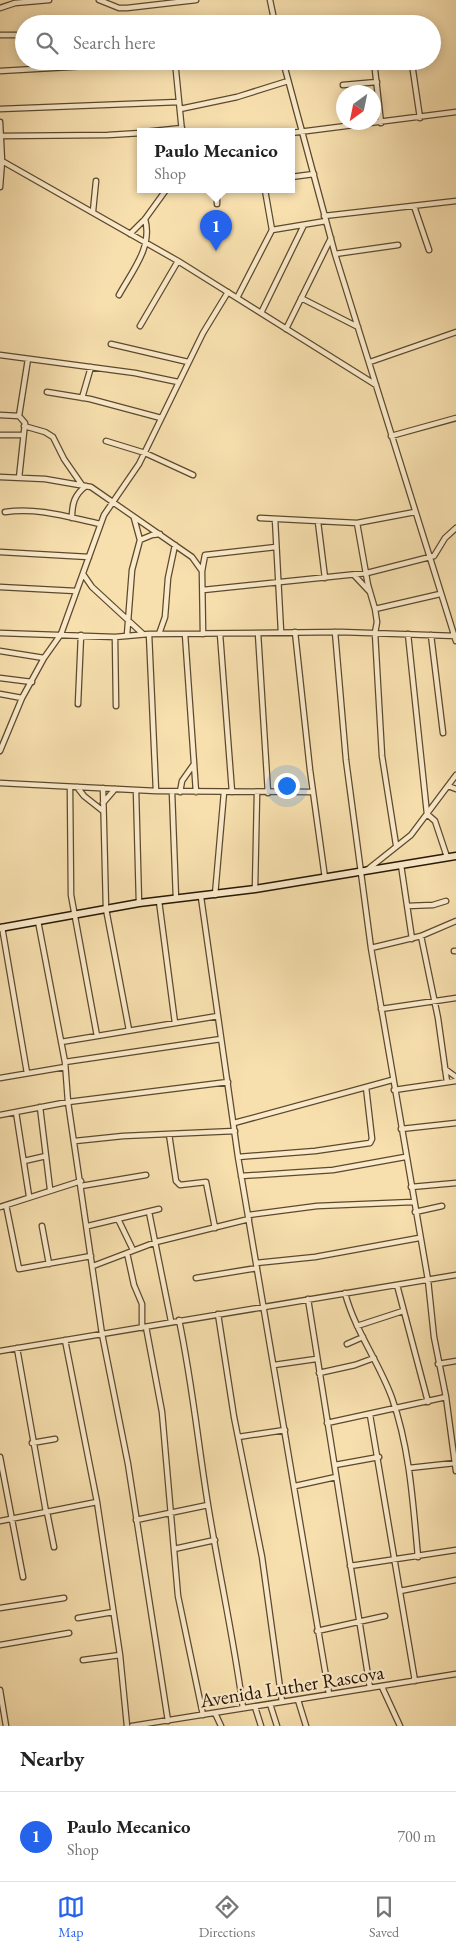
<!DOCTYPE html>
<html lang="en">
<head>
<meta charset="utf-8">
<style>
  :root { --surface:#fff; --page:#f6f6f6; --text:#222; --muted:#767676; --line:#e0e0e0; --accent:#2563eb }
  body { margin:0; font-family:"EB Garamond",serif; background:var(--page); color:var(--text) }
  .compass { position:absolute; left:336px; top:85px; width:45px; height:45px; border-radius:50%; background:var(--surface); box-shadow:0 2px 12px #0003; rotate:213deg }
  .you { position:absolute; left:286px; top:785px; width:18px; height:18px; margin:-12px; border:4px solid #fff; border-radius:50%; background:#1a73e8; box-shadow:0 0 0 8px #1a73e833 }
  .badge { display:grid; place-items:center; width:32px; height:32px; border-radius:50%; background:var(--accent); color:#fff; font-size:16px; font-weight:700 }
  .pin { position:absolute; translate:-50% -41px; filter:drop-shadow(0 1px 2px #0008) }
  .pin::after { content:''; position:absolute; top:26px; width:18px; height:15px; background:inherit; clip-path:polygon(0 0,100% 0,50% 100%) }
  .popup { position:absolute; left:137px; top:128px; width:158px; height:65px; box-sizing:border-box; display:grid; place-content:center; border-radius:0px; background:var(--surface); filter:drop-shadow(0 1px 4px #0005); font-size:16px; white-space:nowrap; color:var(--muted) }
  .popup b { font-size:19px; color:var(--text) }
  .popup::after { content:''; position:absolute; left:50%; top:100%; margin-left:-10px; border:10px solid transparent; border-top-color:var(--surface) }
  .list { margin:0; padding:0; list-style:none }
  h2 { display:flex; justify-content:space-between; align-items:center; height:65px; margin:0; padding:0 20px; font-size:21px }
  h2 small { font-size:16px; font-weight:400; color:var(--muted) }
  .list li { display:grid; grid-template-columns:32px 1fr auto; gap:15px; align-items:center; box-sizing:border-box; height:90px; padding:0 20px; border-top:1px solid var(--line) }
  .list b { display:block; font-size:19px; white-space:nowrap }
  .list p { margin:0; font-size:16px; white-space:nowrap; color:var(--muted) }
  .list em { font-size:16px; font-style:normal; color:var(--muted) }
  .icon { flex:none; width:28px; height:28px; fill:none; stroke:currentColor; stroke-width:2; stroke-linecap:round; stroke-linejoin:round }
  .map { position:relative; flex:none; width:456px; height:1726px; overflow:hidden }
  .search { position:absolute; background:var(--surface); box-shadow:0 2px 12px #0003; left:15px; right:15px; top:15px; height:55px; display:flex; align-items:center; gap:12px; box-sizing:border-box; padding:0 18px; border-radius:28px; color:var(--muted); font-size:19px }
  .sheet { height:155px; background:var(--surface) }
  nav { display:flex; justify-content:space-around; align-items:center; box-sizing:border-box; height:70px; border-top:1px solid var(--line); background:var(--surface); font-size:14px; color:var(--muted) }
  nav a { display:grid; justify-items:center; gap:2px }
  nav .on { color:var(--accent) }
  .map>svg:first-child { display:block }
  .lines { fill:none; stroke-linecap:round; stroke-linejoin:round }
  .street-casing { stroke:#5c492e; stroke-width:7 }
  .secondary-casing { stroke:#281704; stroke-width:9 }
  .street { stroke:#faeaca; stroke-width:4.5 }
  .secondary { stroke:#faeaca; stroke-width:6 }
  .labels { text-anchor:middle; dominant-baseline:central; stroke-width:4.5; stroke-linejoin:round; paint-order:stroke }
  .street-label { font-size:20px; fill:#281704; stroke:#faeaca }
</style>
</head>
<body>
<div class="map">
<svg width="456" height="1726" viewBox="0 0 456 1726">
  <rect width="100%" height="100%" fill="#f7dfae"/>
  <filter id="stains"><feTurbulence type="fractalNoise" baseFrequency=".004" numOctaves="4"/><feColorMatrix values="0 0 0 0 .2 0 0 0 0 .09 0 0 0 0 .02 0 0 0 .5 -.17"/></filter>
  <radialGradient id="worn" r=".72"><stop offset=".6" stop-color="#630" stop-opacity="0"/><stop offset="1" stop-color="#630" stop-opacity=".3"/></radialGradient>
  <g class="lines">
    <defs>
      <path id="street" d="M99,0L119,8H127L196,0
        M270,0L275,24
        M0,8L15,3L49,0
        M0,35H24
        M175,61L182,132
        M283,61L335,254L456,641
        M374,61L381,123
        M412,64L420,118
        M0,71L175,61
        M343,85L377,82
        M0,109L179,102
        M180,109L237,97L288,81
        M0,122L2,161L0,187
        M144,132L182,128
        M291,133L456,112
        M1,136L108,135L141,133
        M2,161L178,261L376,385
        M291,177L314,174
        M217,190V204
        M414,206L429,250
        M93,211L96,181
        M324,216L456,201
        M272,230L326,221
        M130,234L145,219L166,190
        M335,254L398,245
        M119,295C132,271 153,247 145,219
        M237,298L272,230L265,190
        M301,298L358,327
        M261,313L304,225
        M140,326L178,261
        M286,329L331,238
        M111,344L188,362
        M0,355L135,373L178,382
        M370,362L456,332
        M47,392L90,399L161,418
        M82,398L91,367
        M0,415L19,416L25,423L19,478
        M19,416L28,359
        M24,426L45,432L53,437L64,459L82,485
        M0,435H23
        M391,436L456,418
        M106,441L145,453L193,475
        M0,477L45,479L91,487L192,557L202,571
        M5,512C38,507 68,517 100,524
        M72,518C72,504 74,495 86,486
        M260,518L357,523L415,512
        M275,519L281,632
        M318,522L325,578
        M357,523L368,585L375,609L377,622L375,633L382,756L396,845
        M140,540L152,535L160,534
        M0,552L89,557
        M83,574L92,587L143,634
        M354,575L369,591
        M0,587L76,591
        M203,590L367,573L434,556L445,538L456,528
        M375,609L440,594
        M295,632L310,770L325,878
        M335,632L346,760L371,948L428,1280L434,1337L446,1397L456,1471
        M0,633L115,637L149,634L341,632L456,636
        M258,633L268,793
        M149,634L156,791
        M159,634L165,617L168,578L175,545
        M185,634L196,792
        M203,634L202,571L205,555L276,547
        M220,634L232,792
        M408,634L427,814L435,821L447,857
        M127,635L132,570L140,540L134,518
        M431,635L443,733
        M115,637L116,706
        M0,651L44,658
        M0,678L32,682
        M0,694L22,698
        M78,704L81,635
        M0,751L22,698L44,658L61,634L104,515L139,464L203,333L228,292
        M0,783L156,791L313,792
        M448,786L456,789
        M70,787L71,895L97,1036
        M77,787L84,796L103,811
        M103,788L106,909L129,1030
        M136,790L139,903
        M172,792L176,899
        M180,792L182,781L194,764
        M103,803L115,789
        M401,865L412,939
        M367,870L411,835L456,775
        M255,889L257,793
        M215,895L224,792
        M201,897L238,1157L329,1694
        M159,901L175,1023
        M407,906L433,905L446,901
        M38,921L65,1062L68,1102L102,1334L128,1464L168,1721
        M2,927L27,1073
        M421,936L438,1018L447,1082
        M371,948L421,936L456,921
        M454,951H456
        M381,1009L456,998
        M61,1042L218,1016
        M65,1062L221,1039
        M445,1069L456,1077
        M0,1078L65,1067
        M394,1090L456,1081
        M40,1107L50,1189
        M16,1112L29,1196
        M0,1115L68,1102L228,1082
        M234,1123L392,1080
        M401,1129L456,1123
        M169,1134L176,1181L180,1185L206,1182L215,1228
        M75,1141L123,1136L235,1131
        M238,1157L315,1151L370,1143L372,1139L366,1087
        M24,1161L46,1156
        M241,1176L333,1170L405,1157
        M81,1186L146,1175
        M411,1187L456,1183
        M6,1205L19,1269L91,1256
        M0,1207L81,1181
        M149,1212L171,1321
        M415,1212L442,1206
        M249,1215L317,1206L413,1202
        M118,1219L133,1250
        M42,1226L49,1264
        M88,1226L159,1209
        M127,1253L134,1285L142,1304V1328
        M256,1263L315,1257L419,1238
        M93,1266L156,1242L249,1219
        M196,1278L257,1268
        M397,1285L428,1402
        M345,1293C355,1331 379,1362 392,1398C410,1449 413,1504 418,1557
        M308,1299L370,1688
        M218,1314L234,1417L262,1557L282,1702
        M179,1320C192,1381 198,1443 208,1505C219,1573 234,1640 243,1708
        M357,1326L403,1311
        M146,1327L162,1412L178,1596L203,1715
        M65,1340L97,1502L120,1655L127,1726
        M347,1344L363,1337
        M17,1348L46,1512
        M0,1351L456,1275
        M438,1364L456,1361
        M274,1365L316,1359
        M319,1373L355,1365L374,1358
        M370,1415L415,1681
        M327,1423L446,1397
        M238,1437L285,1430
        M32,1443L55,1439
        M0,1457L23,1577
        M335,1465L379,1457
        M409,1468L455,1463
        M295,1486L336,1477
        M47,1512L54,1547
        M136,1520L208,1505
        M0,1521L97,1502
        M174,1549L215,1540
        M350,1566L456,1550
        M400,1591L456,1580
        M0,1608L64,1598
        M78,1618L113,1612
        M317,1631L385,1616
        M0,1645L69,1633
        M83,1660L120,1655
        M382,1687L400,1726
        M0,1690L6,1726
        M298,1700L306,1726
        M270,1704L277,1726
        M255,1707L261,1726
        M215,1713L221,1726
        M132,1726L456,1674"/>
      <path id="secondary" d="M0,928L139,903L255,889L456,856"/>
    </defs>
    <use href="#street" class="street-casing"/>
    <use href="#secondary" class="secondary-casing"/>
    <use href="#street" class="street"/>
    <use href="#secondary" class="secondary"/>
  </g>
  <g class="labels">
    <g class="street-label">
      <text transform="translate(292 1686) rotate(-9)">Avenida Luther Rascova</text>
    </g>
  </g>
  <rect width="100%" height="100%" filter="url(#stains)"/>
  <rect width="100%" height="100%" fill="url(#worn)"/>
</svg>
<svg class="compass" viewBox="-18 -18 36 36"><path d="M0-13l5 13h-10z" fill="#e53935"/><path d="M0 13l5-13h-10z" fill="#767676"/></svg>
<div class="you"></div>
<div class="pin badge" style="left:216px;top:251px">1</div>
<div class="popup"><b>Paulo Mecanico</b>Shop</div>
<div class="search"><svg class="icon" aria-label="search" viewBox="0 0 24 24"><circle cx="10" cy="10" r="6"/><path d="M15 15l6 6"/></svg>Search here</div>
</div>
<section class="sheet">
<h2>Nearby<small></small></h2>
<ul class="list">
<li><span class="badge">1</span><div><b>Paulo Mecanico</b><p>Shop</p></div><em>700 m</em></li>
</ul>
</section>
<nav>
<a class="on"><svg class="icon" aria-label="map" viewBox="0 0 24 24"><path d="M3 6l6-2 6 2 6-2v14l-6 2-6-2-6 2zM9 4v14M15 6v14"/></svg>Map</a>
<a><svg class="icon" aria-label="directions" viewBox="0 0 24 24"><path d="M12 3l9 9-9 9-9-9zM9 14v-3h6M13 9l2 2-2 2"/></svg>Directions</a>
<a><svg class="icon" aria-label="saved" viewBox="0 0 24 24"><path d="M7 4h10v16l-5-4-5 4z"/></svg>Saved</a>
</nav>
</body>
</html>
